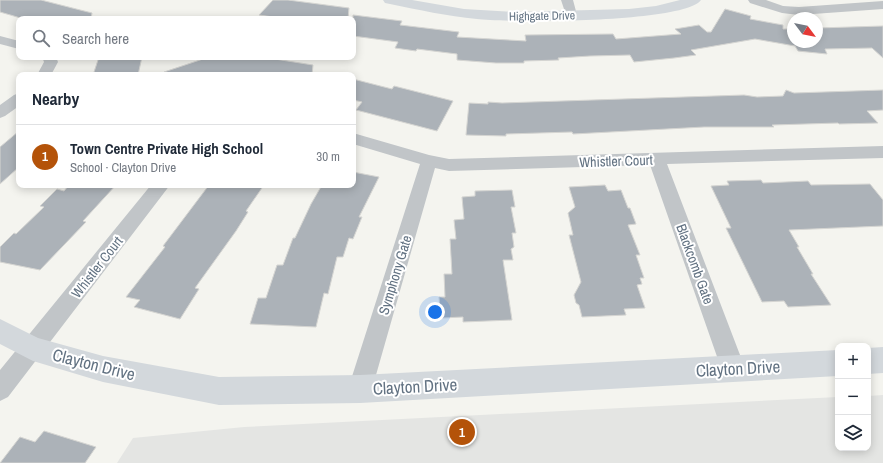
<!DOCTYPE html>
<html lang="en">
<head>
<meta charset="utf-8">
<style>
  :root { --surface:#fff; --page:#f6f6f7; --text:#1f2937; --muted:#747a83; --line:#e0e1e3; --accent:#b45309 }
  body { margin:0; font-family:"Archivo Narrow",sans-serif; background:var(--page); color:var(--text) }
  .controls { position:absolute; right:12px; bottom:12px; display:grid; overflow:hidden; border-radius:8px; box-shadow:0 2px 10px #0003 }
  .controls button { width:36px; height:36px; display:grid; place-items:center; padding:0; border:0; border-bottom:1px solid var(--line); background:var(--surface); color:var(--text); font:20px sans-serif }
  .compass { position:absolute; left:787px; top:12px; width:36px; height:36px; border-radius:50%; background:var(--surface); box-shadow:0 2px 10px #0003; rotate:122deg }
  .you { position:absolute; left:435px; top:312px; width:14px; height:14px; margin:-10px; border:3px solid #fff; border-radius:50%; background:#1a73e8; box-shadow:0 0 0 6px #1a73e833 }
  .badge { display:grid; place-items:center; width:26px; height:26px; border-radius:50%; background:var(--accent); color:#fff; font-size:13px; font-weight:700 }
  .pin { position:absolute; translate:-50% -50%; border:2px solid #fff; box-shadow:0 1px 4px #0006 }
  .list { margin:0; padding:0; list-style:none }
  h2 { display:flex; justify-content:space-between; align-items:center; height:52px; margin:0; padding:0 16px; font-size:17px }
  h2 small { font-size:13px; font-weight:400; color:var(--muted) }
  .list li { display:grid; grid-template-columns:26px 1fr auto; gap:12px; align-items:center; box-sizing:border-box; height:64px; padding:0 16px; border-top:1px solid var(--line) }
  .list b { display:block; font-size:15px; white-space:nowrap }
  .list p { margin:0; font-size:13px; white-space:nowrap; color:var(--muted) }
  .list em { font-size:13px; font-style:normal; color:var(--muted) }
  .icon { flex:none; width:22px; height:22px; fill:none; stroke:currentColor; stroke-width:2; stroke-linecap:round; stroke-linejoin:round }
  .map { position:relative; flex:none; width:883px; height:463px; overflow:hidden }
  .search { position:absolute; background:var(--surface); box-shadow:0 2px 10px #0003; left:16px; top:16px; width:340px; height:44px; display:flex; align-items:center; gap:10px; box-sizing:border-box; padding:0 14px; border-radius:8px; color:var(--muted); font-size:15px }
  .panel { position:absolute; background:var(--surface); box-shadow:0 2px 10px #0003; left:16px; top:72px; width:340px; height:116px; border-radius:8px }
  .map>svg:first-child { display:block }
  .built { fill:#e4e5e3 }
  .building { fill:#acb2b8; stroke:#d5d5d2 }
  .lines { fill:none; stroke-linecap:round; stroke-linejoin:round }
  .street { fill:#c1c5c8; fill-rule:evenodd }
  .secondary { fill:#d3d8dc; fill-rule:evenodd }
  .labels { text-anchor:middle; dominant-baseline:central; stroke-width:4; stroke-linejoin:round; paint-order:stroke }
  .far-street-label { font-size:12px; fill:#627282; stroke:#fff }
  .street-label { font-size:14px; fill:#627282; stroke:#fff }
  .near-street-label { font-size:17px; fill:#627282; stroke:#fff }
</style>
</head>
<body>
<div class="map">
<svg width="883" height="463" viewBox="0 0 883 463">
  <rect width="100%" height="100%" fill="#f4f4ef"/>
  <path class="built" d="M883,395V463H117L133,438L244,427L838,397V448H868V396Z"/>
  <path class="building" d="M0,0H41L92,13L91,19H24L0,12Z
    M273,0H288L349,8L348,19H288L259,15Z
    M725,9L751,16L750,19L783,25V29H793V42H817V28L883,26V58L872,48L825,49L827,54L798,51L795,46L755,39L691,50L696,55L674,58L634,62L630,55L590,56L558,58L559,60L524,61V63H496L457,60V54L417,49L416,51L395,48L398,42L353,36V15L402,21L400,25L459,32L457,37L526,41L525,35L613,34L616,39L681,34L675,29L699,25L707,32H711Z
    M99,57H142L138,75H93Z
    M209,57H262L313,65L312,75H165L164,72Z
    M353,79L392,89L394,86L453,101L437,131L356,110L362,102L353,100Z
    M786,90L794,93L883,90V110L867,111L878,123L839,124L838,123L772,125L774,127H704L573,134L572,132L506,134V136L466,135L469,103L488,104V102L502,103L744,95L757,97L783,96Z
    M19,131V167L0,184V147Z
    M353,172L379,177L359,217H362L353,239L349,238L343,257H337L328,294L324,293L316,327L250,324L258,298H266L277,265H283L293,238H295L311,204L322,185H353Z
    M761,180L763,183L808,181L811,185L870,184L883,200V226L789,230L799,247H797L813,274H811L831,305L788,307L784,301L762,302L726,228H731L711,186L729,185L727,181Z
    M69,185H116L83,221L86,222L40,270L0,262V247L14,233L16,234L44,207L40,206L57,189L64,191Z
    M209,185H264L246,211L248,212L236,231L195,288L199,289L180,319L134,307L140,300L126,297L165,247L163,246Z
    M605,185L608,191L621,190L628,208H630L636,224L628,225L640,255H636L644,278H640L642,284L637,285L645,308L624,309L626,315L582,317L579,305L576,303L574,295L581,282L569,235H573L568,213L575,207L569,187Z
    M512,190L515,207H511L516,233H512L514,247L511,249L513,260H503L512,320L463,322V317L441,318L439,297H445L444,274H452L450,239H456L454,220L464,219L462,197L475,196V191Z
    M44,431L96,447L85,463H0L20,437L35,442Z"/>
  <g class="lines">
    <path class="street" d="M561,0H573L577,15L575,18H567Z
      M748,0H766L783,6L799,7L883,1V9L799,15L782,13L750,3Z
      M0,36L19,41V49L0,44Z
      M42,57H56L58,62L51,75H37L44,62Z
      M19,93V106L5,116L0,118V105L14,95Z
      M353,133L429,155L449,159L883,146V158L667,164L745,368L741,376L733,379L725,376L721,368L650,165L449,171L435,168L372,389L368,397L360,401L352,397L348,389L420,164L353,144Z
      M151,185H170L8,397L0,401V370Z"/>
    <path class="secondary" d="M383,0H412L464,9L514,12L629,9L656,6L680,0H701C685,23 509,23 477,19C447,16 419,10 390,4L385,3Z
      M0,319L38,338L103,356L219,377L360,375L838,350V376L360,403L219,405L103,382L33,361L0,344Z
      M883,347V373L868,374V348Z"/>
  </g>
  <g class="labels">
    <g class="far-street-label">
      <text transform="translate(542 16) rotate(-1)">Highgate Drive</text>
    </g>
    <g class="street-label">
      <text transform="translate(616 161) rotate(-2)">Whistler Court</text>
      <text transform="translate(695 264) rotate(70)">Blackcomb Gate</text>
      <text transform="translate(97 267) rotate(-52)">Whistler Court</text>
      <text transform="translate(395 275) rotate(-73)">Symphony Gate</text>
    </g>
    <g class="near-street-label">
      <text transform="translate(94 364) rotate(14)">Clayton Drive</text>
      <text transform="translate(738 368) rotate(-3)">Clayton Drive</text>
      <text transform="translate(415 386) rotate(-3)">Clayton Drive</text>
    </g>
  </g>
</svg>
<div class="controls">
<button>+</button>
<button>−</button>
<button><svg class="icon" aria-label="layers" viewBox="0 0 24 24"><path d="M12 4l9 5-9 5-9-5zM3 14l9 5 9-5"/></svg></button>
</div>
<svg class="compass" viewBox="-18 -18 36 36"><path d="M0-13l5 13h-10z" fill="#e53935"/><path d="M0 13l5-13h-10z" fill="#747a83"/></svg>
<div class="you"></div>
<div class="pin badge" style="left:462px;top:432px">1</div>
<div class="search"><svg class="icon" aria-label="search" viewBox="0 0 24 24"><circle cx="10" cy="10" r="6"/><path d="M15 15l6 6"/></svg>Search here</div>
<section class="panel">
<h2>Nearby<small></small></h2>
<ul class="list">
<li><span class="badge">1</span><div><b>Town Centre Private High School</b><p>School · Clayton Drive</p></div><em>30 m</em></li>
</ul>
</section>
</div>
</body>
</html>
